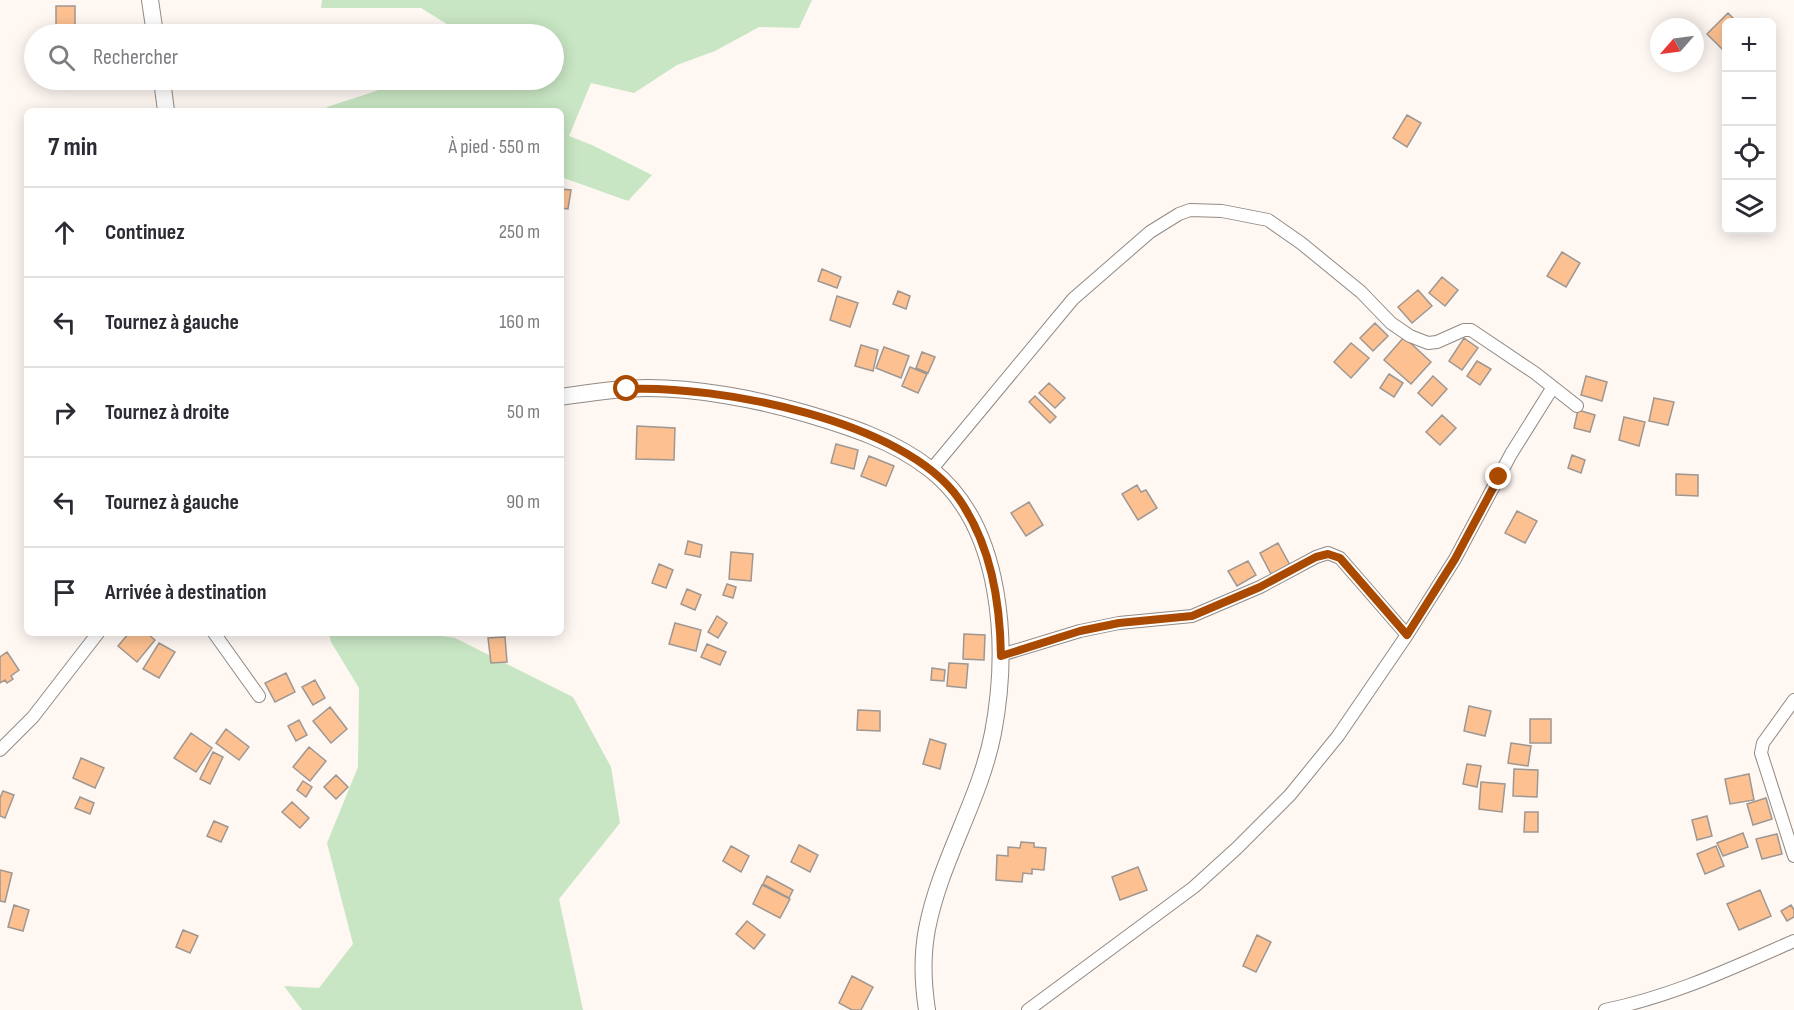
<!DOCTYPE html>
<html lang="fr">
<head>
<meta charset="utf-8">
<style>
  :root { --surface:#fff; --page:#f2f2f3; --text:#2b2b33; --muted:#7c7c81; --line:#e1e1e2 }
  body { margin:0; font-family:"Sofia Sans Condensed",sans-serif; background:var(--page); color:var(--text) }
  .controls { position:absolute; right:18px; top:18px; display:grid; overflow:hidden; border-radius:9px; box-shadow:0 3px 15px #0003 }
  .controls button { width:54px; height:54px; display:grid; place-items:center; padding:0; border:0; border-bottom:2px solid var(--line); background:var(--surface); color:var(--text); font:30px sans-serif }
  .compass { position:absolute; left:1650px; top:18px; width:54px; height:54px; border-radius:50%; background:var(--surface); box-shadow:0 3px 15px #0003; rotate:242deg }
  .stop { position:absolute; width:18px; height:18px; margin:-14px; border:4px solid #aa4a00; border-radius:50%; background:#fff }
  .stop.end { background:#aa4a00; border-color:#fff; box-shadow:0 2px 6px #0008 }
  .list { margin:0; padding:0; list-style:none }
  h2 { display:flex; justify-content:space-between; align-items:center; height:78px; margin:0; padding:0 24px; font-size:26px }
  h2 small { font-size:20px; font-weight:400; color:var(--muted) }
  .list li { display:grid; grid-template-columns:39px 1fr auto; gap:18px; align-items:center; box-sizing:border-box; height:90px; padding:0 24px; border-top:2px solid var(--line) }
  .list b { display:block; font-size:22px; white-space:nowrap }
  .list em { font-size:20px; font-style:normal; color:var(--muted) }
  .icon { flex:none; width:33px; height:33px; fill:none; stroke:currentColor; stroke-width:2; stroke-linecap:round; stroke-linejoin:round }
  .map { position:relative; flex:none; width:1794px; height:1010px; overflow:hidden }
  .search { position:absolute; background:var(--surface); box-shadow:0 3px 15px #0003; left:24px; top:24px; width:540px; height:66px; display:flex; align-items:center; gap:15px; box-sizing:border-box; padding:0 21px; border-radius:33px; color:var(--muted); font-size:22px }
  .panel { position:absolute; background:var(--surface); box-shadow:0 3px 15px #0003; left:24px; top:108px; width:540px; height:528px; border-radius:9px }
  .map>svg:first-child { display:block }
  .green { fill:#c8e6c3 }
  .building { fill:#fdc191; stroke:#9e9792; stroke-width:1.5 }
  .lines { fill:none; stroke-linecap:round; stroke-linejoin:round }
  .street-casing { stroke:#918a85; stroke-width:14 }
  .secondary-casing { stroke:#918a85; stroke-width:18 }
  .street { stroke:#fff; stroke-width:12 }
  .secondary { stroke:#fff; stroke-width:16 }
  .route { stroke:#aa4a00; stroke-width:8 }
</style>
</head>
<body>
<div class="map">
<svg width="1794" height="1010" viewBox="0 0 1794 1010">
  <rect width="100%" height="100%" fill="#fff7f2"/>
  <path class="green" d="M322,0H812L799,28L759,27L715,51L677,65L634,93L591,83L569,136L592,145L652,175L628,201L561,177V111H327V107L379,90L440,80H554V34H453L455,29L421,8H321Z
    M329,633H421L455,638L573,697L611,767L620,823L559,899L583,1010H302L284,986L319,988L353,944L327,843L358,767L359,688L331,642Z"/>
  <path class="building" d="M56,6H75V31H56Z
    M1728,13L1737,22H1726V45L1722,49L1707,34Z
    M1407,115L1421,123L1407,147L1393,138Z
    M561,189L571,190L568,209L561,208Z
    M1562,252L1580,263L1566,287L1547,276Z
    M822,269L841,277L837,288L818,281Z
    M1442,277L1458,290L1445,306L1429,293Z
    M1418,290L1432,306L1412,323L1398,307Z
    M898,291L910,296L906,309L893,304Z
    M837,296L858,303L850,327L830,320Z
    M1375,323L1388,336L1373,351L1360,338Z
    M1404,337L1431,362L1411,384L1384,360Z
    M1464,338L1478,348L1462,370L1449,361Z
    M1351,343L1369,358L1351,378L1334,362Z
    M861,345L878,350L873,371L855,366Z
    M884,347L909,356L901,378L876,368Z
    M922,352L935,357L928,373L916,368Z
    M1477,361L1491,369L1480,385L1467,376Z
    M910,367L927,374L918,393L902,386Z
    M1389,374L1403,383L1394,397L1380,388Z
    M1433,376L1447,389L1432,406L1418,393Z
    M1586,376L1607,382L1602,401L1581,395Z
    M1049,383L1065,398L1055,408L1039,393Z
    M1035,396L1056,417L1050,423L1029,402Z
    M1654,398L1674,402L1668,425L1649,421Z
    M1578,410L1595,415L1590,432L1574,428Z
    M1442,415L1456,428L1440,445L1426,432Z
    M1624,417L1645,422L1639,446L1619,440Z
    M637,426L675,428L674,460L636,459Z
    M836,444L858,450L854,469L831,463Z
    M1572,455L1585,460L1581,473L1568,468Z
    M869,456L894,466L886,486L861,476Z
    M1676,474L1698,475V496L1676,495Z
    M1137,485L1141,492L1146,490L1157,508L1138,520L1122,494Z
    M1029,502L1043,525L1026,536L1011,513Z
    M1517,511L1537,521L1525,543L1505,533Z
    M688,541L702,545L700,557L685,554Z
    M1278,543L1291,567L1272,576L1260,553Z
    M731,552L753,554L751,581L729,579Z
    M1248,561L1256,575L1237,586L1228,571Z
    M659,564L673,570L666,588L652,583Z
    M727,584L736,587L733,598L723,595Z
    M687,589L701,595L695,610L681,604Z
    M717,616L727,623L718,638L708,632Z
    M675,623L701,630L696,651L669,644Z
    M129,633H147L155,640L137,662L118,646Z
    M964,634L985,635L984,660L963,659Z
    M505,637L507,662L491,663L488,638Z
    M159,643L175,652L159,678L143,669Z
    M707,644L726,652L720,665L701,657Z
    M7,652L19,670L11,676L13,679L7,683L5,680L0,683V657Z
    M949,663L968,664L966,688L947,686Z
    M932,668L945,670L944,681L931,680Z
    M286,673L295,692L275,702L265,683Z
    M315,680L325,698L313,705L302,687Z
    M1469,706L1491,711L1485,736L1464,731Z
    M330,707L347,729L331,743L313,721Z
    M858,710L880,711V731L857,730Z
    M1530,719H1551V743H1530Z
    M299,720L307,735L296,741L288,726Z
    M226,729L249,747L239,760L216,743Z
    M191,733L212,748L196,772L174,758Z
    M930,739L946,744L940,769L923,764Z
    M1511,743L1531,746L1528,766L1508,763Z
    M309,747L326,761L310,781L293,767Z
    M213,752L223,757L210,784L200,779Z
    M81,758L104,768L95,788L73,778Z
    M1467,764L1481,766L1477,787L1463,784Z
    M1514,769L1538,770L1537,797L1513,796Z
    M1749,774L1754,800L1730,804L1725,779Z
    M336,775L348,787L336,799L324,787Z
    M303,781L312,787L306,797L297,790Z
    M1481,782L1505,784L1502,812L1479,809Z
    M3,791L14,795L5,818L0,816V798Z
    M80,797L94,803L90,814L75,808Z
    M1766,798L1772,819L1753,825L1747,804Z
    M292,802L309,818L300,828L282,812Z
    M1525,812H1538V832H1524Z
    M1707,816L1712,836L1697,840L1692,820Z
    M214,821L228,827L221,842L207,836Z
    M1743,833L1748,847L1723,856L1717,843Z
    M1777,834L1782,854L1762,859L1756,839Z
    M1021,842L1034,843V847L1046,848L1044,870L1032,869V874L1023,873L1022,882L996,880L997,855L1008,856V847L1020,848Z
    M799,845L818,855L810,872L791,862Z
    M731,846L749,856L741,872L723,861Z
    M1716,846L1724,866L1705,874L1697,854Z
    M1138,867L1147,890L1120,900L1112,877Z
    M0,870L12,873L5,902L0,901Z
    M767,876L793,890L789,898L763,884Z
    M762,885L790,899L780,918L753,904Z
    M1760,890L1771,916L1739,930L1727,904Z
    M14,905L29,910L23,931L8,927Z
    M1791,905L1794,910V917L1787,921L1781,911Z
    M747,921L765,935L754,949L736,934Z
    M183,930L198,936L190,953L176,947Z
    M1257,935L1271,942L1256,972L1243,966Z
    M852,976L873,987L861,1010H852L839,1003Z"/>
  <g class="lines">
    <defs>
      <path id="street" d="M931,470L1073,299L1150,232L1179,214L1190,210L1222,211L1268,220L1301,243L1361,292L1391,323L1410,336L1428,343L1437,342L1464,330H1471L1535,373L1577,406
        M214,633L259,696
        M1001,655L1080,631L1119,623L1192,616L1260,587L1316,557L1328,553L1340,558L1407,635
        M1794,700L1763,743L1761,753L1794,856
        M0,750L33,717L98,633
        M1028,1010L1194,887L1237,848L1290,795L1338,736L1407,635L1455,559L1511,454L1553,387
        M1605,1010C1673,996 1730,969 1794,941"/>
      <path id="secondary" d="M150,0L155,34
        M162,80L166,111
        M561,397C589,393 618,388 647,388C697,388 756,399 804,413C848,426 893,440 930,469C1004,526 1009,648 993,733C980,800 940,861 927,929C922,955 923,984 927,1010"/>
    </defs>
    <use href="#street" class="street-casing"/>
    <use href="#secondary" class="secondary-casing"/>
    <use href="#street" class="street"/>
    <use href="#secondary" class="secondary"/>
  </g>
  <g class="lines">
    <path class="route" d="M627,389C718,385 904,420 959,499C991,545 1000,601 1001,656L1080,631L1119,623L1192,616L1260,587L1316,557L1328,554L1340,558L1407,635L1455,559L1499,477"/>
  </g>
</svg>
<div class="controls">
<button>+</button>
<button>−</button>
<button><svg class="icon" aria-label="locate" viewBox="0 0 24 24"><circle cx="12" cy="12" r="6"/><path d="M12 2v4M12 18v4M2 12h4M18 12h4"/></svg></button>
<button><svg class="icon" aria-label="layers" viewBox="0 0 24 24"><path d="M12 4l9 5-9 5-9-5zM3 14l9 5 9-5"/></svg></button>
</div>
<svg class="compass" viewBox="-18 -18 36 36"><path d="M0-13l5 13h-10z" fill="#e53935"/><path d="M0 13l5-13h-10z" fill="#7c7c81"/></svg>
<div class="stop" style="left:627px;top:389px"></div>
<div class="stop end" style="left:1499px;top:477px"></div>
<div class="search"><svg class="icon" aria-label="search" viewBox="0 0 24 24"><circle cx="10" cy="10" r="6"/><path d="M15 15l6 6"/></svg>Rechercher</div>
<section class="panel">
<h2>7 min<small>À pied · 550 m</small></h2>
<ul class="list">
<li><svg class="icon" aria-label="ahead" viewBox="0 0 24 24"><path d="M12 20V5M6 11l6-6 6 6"/></svg><div><b>Continuez</b></div><em>250 m</em></li>
<li><svg class="icon" aria-label="left" viewBox="0 0 24 24"><path d="M17 20v-9H6M10 6l-5 5 5 5"/></svg><div><b>Tournez à gauche</b></div><em>160 m</em></li>
<li><svg class="icon" aria-label="right" viewBox="0 0 24 24"><path d="M7 20v-9h11M14 6l5 5-5 5"/></svg><div><b>Tournez à droite</b></div><em>50 m</em></li>
<li><svg class="icon" aria-label="left" viewBox="0 0 24 24"><path d="M17 20v-9H6M10 6l-5 5 5 5"/></svg><div><b>Tournez à gauche</b></div><em>90 m</em></li>
<li><svg class="icon" aria-label="arrive" viewBox="0 0 24 24"><path d="M6 21V4h12l-3 4 3 4H6"/></svg><div><b>Arrivée à destination</b></div></li>
</ul>
</section>
</div>
</body>
</html>
